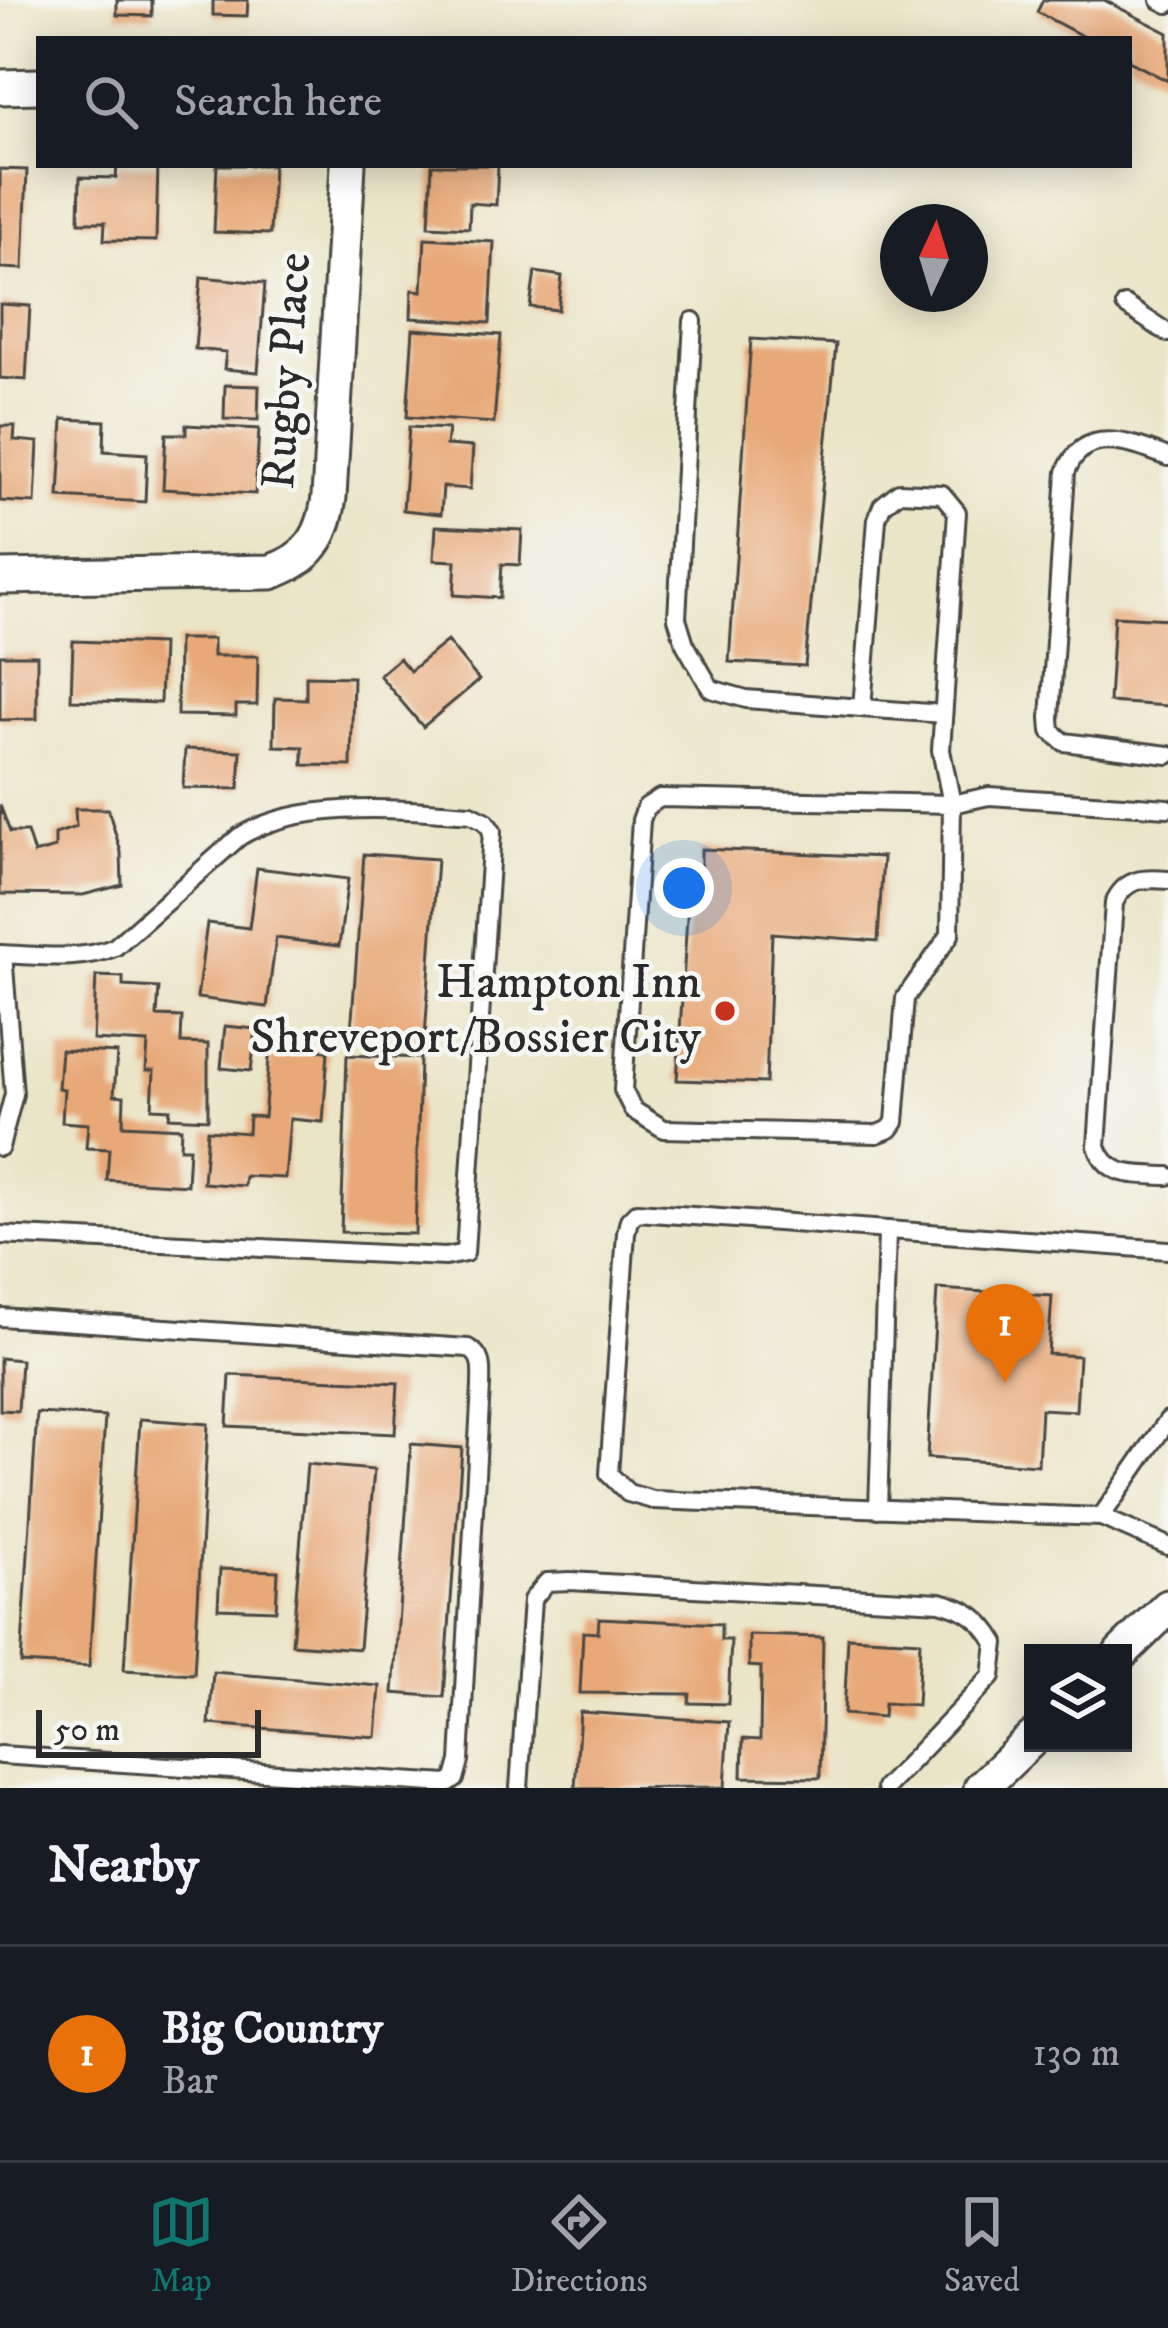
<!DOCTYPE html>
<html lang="en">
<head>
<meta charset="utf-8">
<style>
  :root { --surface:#171b24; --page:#242831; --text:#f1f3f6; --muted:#9ea1a6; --line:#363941; --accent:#0f766e }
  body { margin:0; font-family:"IM FELL DW Pica",serif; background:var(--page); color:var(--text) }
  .controls { position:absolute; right:36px; bottom:36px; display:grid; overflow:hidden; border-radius:0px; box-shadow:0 6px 30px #0003 }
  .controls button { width:108px; height:108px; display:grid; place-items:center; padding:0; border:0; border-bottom:3px solid var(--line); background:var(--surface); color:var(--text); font:60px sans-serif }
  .compass { position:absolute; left:880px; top:204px; width:108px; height:108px; border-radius:50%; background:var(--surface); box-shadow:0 6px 30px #0003; rotate:4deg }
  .scale { position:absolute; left:36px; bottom:30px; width:225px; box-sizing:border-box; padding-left:12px; border:6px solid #2b2b2b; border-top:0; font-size:33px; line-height:42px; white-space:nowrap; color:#2b2b2b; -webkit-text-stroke:9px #f6f6f2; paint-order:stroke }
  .you { position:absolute; left:684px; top:888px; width:42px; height:42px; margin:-30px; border:9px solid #fff; border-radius:50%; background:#1a73e8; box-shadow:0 0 0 18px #1a73e833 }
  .badge { display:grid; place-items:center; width:78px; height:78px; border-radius:50%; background:var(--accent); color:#fff; font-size:39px; font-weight:700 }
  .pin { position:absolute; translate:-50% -99px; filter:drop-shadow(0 3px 6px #0008) }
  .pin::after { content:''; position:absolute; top:63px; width:42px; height:36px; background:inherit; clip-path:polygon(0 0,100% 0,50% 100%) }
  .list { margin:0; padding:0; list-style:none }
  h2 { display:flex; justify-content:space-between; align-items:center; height:156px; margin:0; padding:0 48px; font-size:51px }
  h2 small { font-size:39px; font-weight:400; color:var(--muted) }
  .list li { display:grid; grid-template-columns:78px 1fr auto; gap:36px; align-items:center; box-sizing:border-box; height:216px; padding:0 48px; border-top:3px solid var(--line) }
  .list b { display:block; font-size:45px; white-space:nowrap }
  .list p { margin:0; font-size:39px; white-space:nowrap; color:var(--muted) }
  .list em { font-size:39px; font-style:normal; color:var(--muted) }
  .icon { flex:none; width:66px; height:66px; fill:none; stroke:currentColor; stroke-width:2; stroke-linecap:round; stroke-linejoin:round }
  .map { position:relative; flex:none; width:1168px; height:1788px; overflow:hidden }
  .search { position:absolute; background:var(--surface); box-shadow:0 6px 30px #0003; left:36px; right:36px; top:36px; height:132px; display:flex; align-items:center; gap:30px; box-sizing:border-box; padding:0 42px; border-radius:0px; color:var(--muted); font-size:45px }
  .sheet { height:372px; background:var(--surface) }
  nav { display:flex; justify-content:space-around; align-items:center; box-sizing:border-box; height:168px; border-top:3px solid var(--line); background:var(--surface); font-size:33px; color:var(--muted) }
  nav a { display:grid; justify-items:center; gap:6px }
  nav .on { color:var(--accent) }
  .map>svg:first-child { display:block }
  .building { fill:#e8a877 }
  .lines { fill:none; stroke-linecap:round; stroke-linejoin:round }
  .lane-casing { stroke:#484743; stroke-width:22 }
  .street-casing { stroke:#484743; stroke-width:39 }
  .lane { stroke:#fff; stroke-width:16 }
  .street { stroke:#fff; stroke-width:33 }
  .poi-dot { fill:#c8321e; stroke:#f6f6f2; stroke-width:4.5 }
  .labels { text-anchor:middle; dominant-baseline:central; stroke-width:9; stroke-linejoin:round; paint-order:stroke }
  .street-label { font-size:48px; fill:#2b2b2b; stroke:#f6f6f2 }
  .poi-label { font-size:48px; fill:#2b2b2b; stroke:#f6f6f2; text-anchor:end }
</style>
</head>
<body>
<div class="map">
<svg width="1168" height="1788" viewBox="0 0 1168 1788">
  <rect width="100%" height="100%" fill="#f6f6f2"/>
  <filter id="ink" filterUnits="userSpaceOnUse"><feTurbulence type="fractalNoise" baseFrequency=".00833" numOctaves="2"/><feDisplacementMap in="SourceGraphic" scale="24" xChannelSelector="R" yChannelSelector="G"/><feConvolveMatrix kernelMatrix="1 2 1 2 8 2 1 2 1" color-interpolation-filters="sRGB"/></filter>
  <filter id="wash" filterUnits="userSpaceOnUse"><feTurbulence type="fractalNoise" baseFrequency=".004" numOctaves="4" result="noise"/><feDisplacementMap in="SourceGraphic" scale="48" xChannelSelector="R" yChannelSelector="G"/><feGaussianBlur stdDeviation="2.7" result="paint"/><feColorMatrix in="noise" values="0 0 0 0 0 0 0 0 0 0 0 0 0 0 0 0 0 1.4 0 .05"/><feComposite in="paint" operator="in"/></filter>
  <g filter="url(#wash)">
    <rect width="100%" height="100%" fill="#ebe5c8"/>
    <g id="blocks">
      <path class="building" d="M117,0H152V16L117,15Z
        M213,0H248L247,16L213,15Z
        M1043,0H1104L1168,33V81L1129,61V39H1088L1037,12Z
        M117,165H158L156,241L104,240L105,222H79L80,177L116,178Z
        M217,165H273L270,234L214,232Z
        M432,165H498L496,205L470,203L469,228L429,226Z
        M0,169L27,170L23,269L0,268Z
        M425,238L494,242L490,323L411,318L412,290L422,291Z
        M535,272L562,276L558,310L530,307Z
        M201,277L265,283L258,372L224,369L226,352L195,349Z
        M0,304L30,306L26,380L0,378Z
        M413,329L501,335L494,423L407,417Z
        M751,339L836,344L805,666L729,662Z
        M225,385L259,386L258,420L224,419Z
        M63,419L105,421L104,451L147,454L145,502L59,497Z
        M186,425L259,429L255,494L163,489L166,434H186Z
        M0,426H15L14,440L38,442L35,503L0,501Z
        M409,427L448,429L446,445L473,447L470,489L443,487L441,514L403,510Z
        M436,526L522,530L520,565L502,564L500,598L454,595L456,561L434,560Z
        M1114,616L1168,619V706L1109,702Z
        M178,639H213V656H258L257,705H236V716L177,715Z
        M73,641L162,644L160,703L71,700Z
        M447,641L479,680L423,727L379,675L399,658L410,671Z
        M0,655H37V719L0,720Z
        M306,676L353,677L351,766L303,765V747L274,746L275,698L306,699Z
        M185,749L241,751L239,789L183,788Z
        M0,805L10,832H27L34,854L55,848V834L76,827L75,809H108L121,852L122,885L83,895L0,894Z
        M701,849L883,857L878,941L772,933L766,1083L677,1080L688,901L701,902Z
        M364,854L437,859L425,1037L351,1032Z
        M257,868L348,879L339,946L276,938L267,1007L197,998L207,923L249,928Z
        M96,976L123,977V986L159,988L157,1016L182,1017L181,1043L208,1044V1119L169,1117L170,1109L152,1108L154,1071H146L148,1043L93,1040Z
        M225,1026L256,1029L251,1071L221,1068Z
        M270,1047L328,1051L323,1122L290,1119L285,1178L245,1176L244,1186L203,1183L207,1130L248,1133L249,1116L264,1117Z
        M61,1050L117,1053L114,1095L124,1096L123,1125L181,1128L180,1148H189L187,1185L107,1180L109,1149L86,1148L88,1124L62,1122L64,1089L58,1088Z
        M347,1055L420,1058L415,1234L341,1232Z
        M937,1289L1052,1296L1048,1354L1079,1356L1076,1411L1041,1409L1038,1465L927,1458Z
        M0,1358L21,1360L18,1411L0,1410Z
        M230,1375L398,1383L395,1434L227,1426Z
        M37,1413L105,1417L89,1667L21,1663Z
        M140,1419L208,1424L194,1674L124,1670Z
        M411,1444L462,1448L444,1697L393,1693Z
        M307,1464L374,1470L359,1649L292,1644Z
        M220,1569L278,1571L276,1610L218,1608Z
        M599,1618L721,1624V1640H731L728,1704L689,1703L690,1694L580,1693L583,1632L598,1633Z
        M749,1635L823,1637L820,1778L742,1777L743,1739L760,1740L761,1667L749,1666Z
        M848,1637L920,1641L917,1705L884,1703L883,1717L844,1714Z
        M213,1672L380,1686L376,1737L209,1724Z
        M580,1712L729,1722L725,1787L575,1788Z"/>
    </g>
  </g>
  <g filter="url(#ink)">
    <use href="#blocks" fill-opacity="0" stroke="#484743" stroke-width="3"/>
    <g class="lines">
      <defs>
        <path id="lane" d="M1160,0L1168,4
          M1125,305L1168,333
          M693,321L677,618L685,644L711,689L746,699L862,708
          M1168,457C1131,443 1084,424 1066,472L1050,718L1051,731L1064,742L1168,755
          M943,714L862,708L877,519L882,506L899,492L942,494L957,512L941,750L952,804L950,935L905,998L895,1122L890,1129L877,1134L664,1129L633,1110L623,1090L641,820L646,807L660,798L952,804L989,796L1168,808
          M1168,880C1143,878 1125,878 1114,903L1097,1146C1107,1179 1138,1174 1168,1176
          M0,954C37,955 80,962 115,947L239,837C299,799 401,809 471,814L485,821L492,831L465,1253L445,1257L0,1235
          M0,1147L14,1094L3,954
          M1168,1250L637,1212L629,1220L626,1233L609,1474L628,1493L653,1500L1101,1517L1168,1546
          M0,1317L468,1348C484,1356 481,1370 481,1386L460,1761L455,1779L448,1784L0,1755
          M878,1509L887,1233
          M1101,1517L1168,1420
          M519,1788L532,1600L547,1582L570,1581L940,1602C967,1609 981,1618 996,1643L992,1676L885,1788"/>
        <path id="street" d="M0,87L39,86
          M0,577L271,572C309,559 324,537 329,497L348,165
          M1121,1653L1168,1607
          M981,1788L1033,1738"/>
      </defs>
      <use href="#lane" class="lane-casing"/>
      <use href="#street" class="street-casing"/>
      <use href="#lane" class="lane"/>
      <use href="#street" class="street"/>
    </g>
  </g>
  <circle class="poi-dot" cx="725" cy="1011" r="12"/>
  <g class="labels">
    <g class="street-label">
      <text transform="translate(287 371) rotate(-86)">Rugby Place</text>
    </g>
    <g class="poi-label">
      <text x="701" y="983">Hampton Inn<tspan x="701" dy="55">Shreveport/Bossier City</tspan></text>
    </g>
  </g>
</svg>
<div class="controls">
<button><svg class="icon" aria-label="layers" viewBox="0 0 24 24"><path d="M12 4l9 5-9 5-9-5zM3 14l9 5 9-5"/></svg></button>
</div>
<svg class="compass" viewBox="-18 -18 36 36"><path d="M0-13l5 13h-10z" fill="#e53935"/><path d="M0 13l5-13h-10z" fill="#9ea1a6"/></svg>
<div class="scale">50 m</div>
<div class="you"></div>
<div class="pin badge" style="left:1005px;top:1383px;background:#e8710a">1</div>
<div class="search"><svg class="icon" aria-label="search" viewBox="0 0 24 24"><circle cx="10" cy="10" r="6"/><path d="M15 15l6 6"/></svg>Search here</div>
</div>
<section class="sheet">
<h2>Nearby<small></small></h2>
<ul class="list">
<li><span class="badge" style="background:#e8710a">1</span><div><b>Big Country</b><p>Bar</p></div><em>130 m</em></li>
</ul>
</section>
<nav>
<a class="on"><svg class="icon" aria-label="map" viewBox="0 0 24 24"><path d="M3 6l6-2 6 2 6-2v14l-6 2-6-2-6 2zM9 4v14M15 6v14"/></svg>Map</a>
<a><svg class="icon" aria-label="directions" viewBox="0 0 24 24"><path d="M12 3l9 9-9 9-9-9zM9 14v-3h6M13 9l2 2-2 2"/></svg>Directions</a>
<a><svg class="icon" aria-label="saved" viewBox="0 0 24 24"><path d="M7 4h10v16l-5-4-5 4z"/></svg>Saved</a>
</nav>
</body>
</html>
